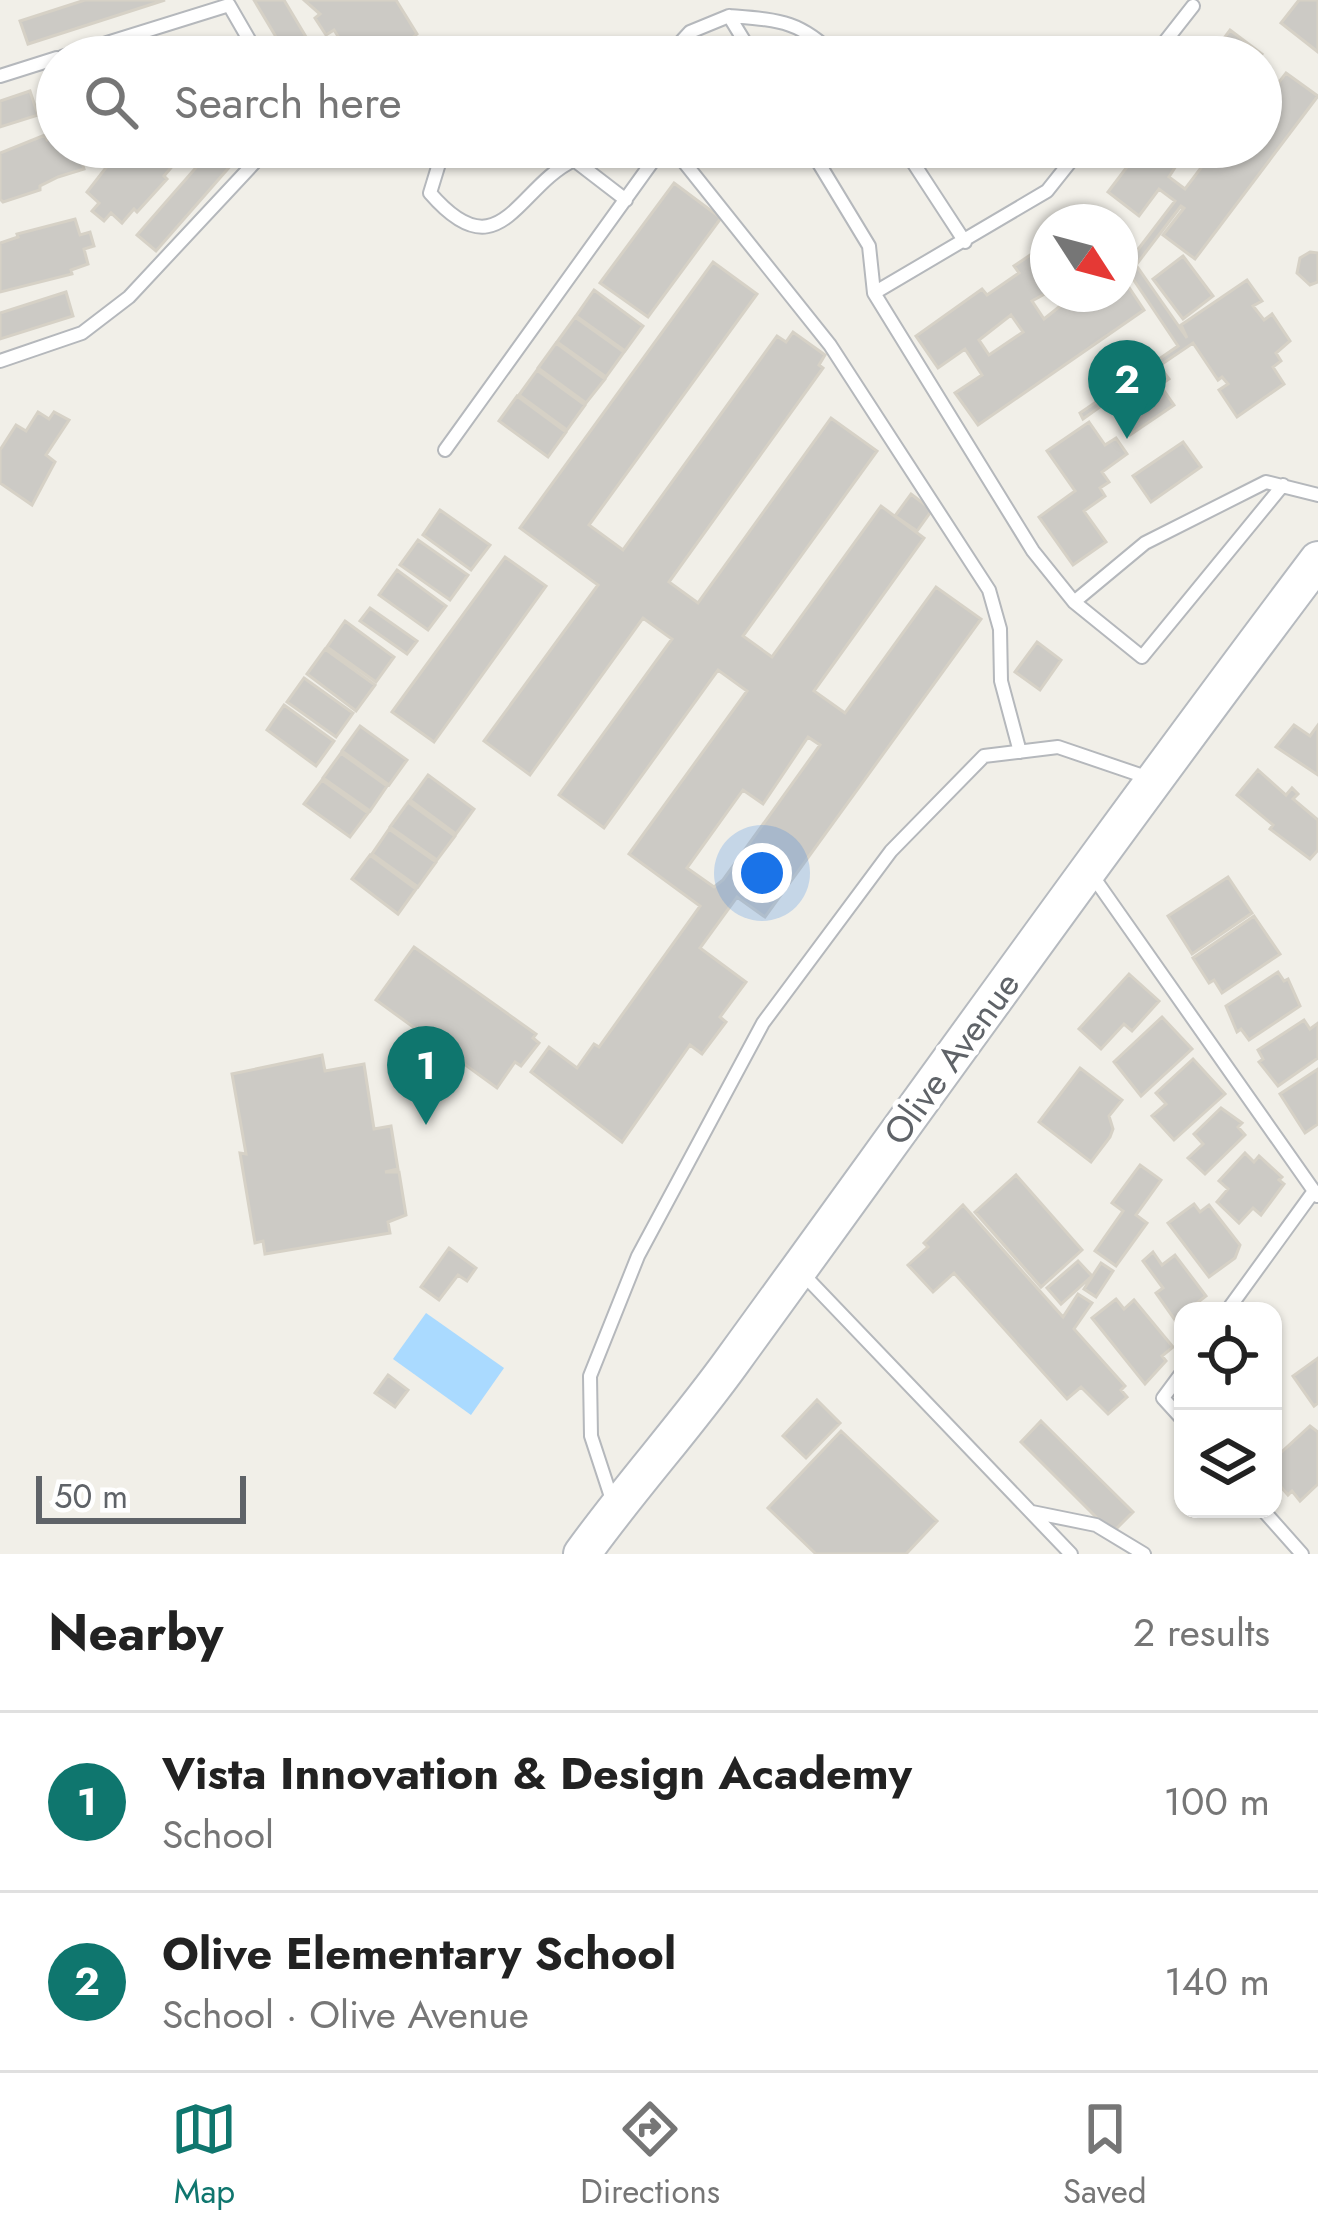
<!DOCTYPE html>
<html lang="en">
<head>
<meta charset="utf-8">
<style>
  :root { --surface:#fff; --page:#f2f2f2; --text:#222; --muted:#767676; --line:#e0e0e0; --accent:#0f766e }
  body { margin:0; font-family:Jost,sans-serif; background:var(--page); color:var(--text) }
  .controls { position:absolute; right:36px; bottom:36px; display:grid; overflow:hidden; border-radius:24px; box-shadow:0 3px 9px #0004 }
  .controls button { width:108px; height:108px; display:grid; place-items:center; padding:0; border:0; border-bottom:3px solid var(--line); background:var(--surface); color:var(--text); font:60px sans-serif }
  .compass { position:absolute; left:1030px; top:204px; width:108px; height:108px; border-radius:50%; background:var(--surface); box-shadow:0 3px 9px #0004; rotate:126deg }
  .scale { position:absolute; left:36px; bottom:30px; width:210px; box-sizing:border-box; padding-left:12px; border:6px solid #5f6368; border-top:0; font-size:33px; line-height:42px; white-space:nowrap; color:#5f6368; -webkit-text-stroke:9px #fff; paint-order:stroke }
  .you { position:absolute; left:762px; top:873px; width:42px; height:42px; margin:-30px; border:9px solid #fff; border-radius:50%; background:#1a73e8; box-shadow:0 0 0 18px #1a73e833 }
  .badge { display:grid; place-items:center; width:78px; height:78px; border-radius:50%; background:var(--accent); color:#fff; font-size:39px; font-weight:700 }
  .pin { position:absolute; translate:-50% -99px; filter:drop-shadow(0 3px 6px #0008) }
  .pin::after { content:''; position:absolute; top:63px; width:42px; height:36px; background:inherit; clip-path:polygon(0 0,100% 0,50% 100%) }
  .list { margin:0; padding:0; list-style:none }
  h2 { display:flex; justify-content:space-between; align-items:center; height:156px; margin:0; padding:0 48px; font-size:51px }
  h2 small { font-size:39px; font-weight:400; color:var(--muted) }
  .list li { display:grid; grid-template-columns:78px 1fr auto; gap:36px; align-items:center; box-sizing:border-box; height:180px; padding:0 48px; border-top:3px solid var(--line) }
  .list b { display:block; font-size:45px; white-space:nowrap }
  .list p { margin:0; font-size:39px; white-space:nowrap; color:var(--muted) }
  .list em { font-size:39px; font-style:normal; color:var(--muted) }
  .icon { flex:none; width:66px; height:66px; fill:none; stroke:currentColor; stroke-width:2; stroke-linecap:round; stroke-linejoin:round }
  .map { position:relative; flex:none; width:1318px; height:1554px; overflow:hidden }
  .search { position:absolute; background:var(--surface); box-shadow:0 3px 9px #0004; left:36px; right:36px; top:36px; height:132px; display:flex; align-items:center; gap:30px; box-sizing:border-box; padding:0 42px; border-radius:66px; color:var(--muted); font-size:45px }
  .sheet { height:516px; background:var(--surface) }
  nav { display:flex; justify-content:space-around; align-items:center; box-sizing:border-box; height:168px; border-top:3px solid var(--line); background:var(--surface); font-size:33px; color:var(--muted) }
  nav a { display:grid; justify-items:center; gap:6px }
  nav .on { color:var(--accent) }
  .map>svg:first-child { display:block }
  .water { fill:#aadaff }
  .building { fill:#cccac5; stroke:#d6d1c6; stroke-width:3; fill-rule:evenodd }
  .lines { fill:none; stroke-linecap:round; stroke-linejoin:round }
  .service-casing { stroke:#b5b8bc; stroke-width:16 }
  .secondary-casing { stroke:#b6babf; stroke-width:40 }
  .service { stroke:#fff; stroke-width:12 }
  .secondary { stroke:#fff; stroke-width:36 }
  .labels { text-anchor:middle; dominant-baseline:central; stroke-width:10; stroke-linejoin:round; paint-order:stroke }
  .street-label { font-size:36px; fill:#5f6368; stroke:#fff }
</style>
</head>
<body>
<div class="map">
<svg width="1318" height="1554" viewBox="0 0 1318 1554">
  <rect width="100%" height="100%" fill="#f1efe8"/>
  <path class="water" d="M426,1313L504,1368L471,1415L393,1359Z"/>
  <path class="building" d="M85,0H165L28,44L20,21Z
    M254,0H284L318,57H288Z
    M304,0H396L417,34L411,39L416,47L399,57L394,52L386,57H351L334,30L326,35L315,18L320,14Z
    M1299,0H1318V52L1281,23Z
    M1230,30L1262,54L1260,57H1210Z
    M193,38L199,57H135Z
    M1286,73L1318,96L1195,259L1163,235L1184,208L1181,206L1136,265L1187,338L1181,325L1247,280L1262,301L1253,306L1264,320L1272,314L1290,341L1276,353L1281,361L1273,367L1284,384L1237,417L1219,390L1228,384L1222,377L1218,380L1193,343L1159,366L1169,379L1160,385L1174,405L1130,435L1108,404L1111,399L1083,419L1080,413L1178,346L1127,270L1120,275V265L1133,256L1175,201L1159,189L1139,216L1108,192L1142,147H1188L1169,177L1185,189L1210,156L1198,147H1261V96L1265,100Z
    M30,91L38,115L0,127V101Z
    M45,135L47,140L57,137V147H77L84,169L58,177L40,186V190L3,202L0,199V153Z
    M122,147H194L190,151L187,149L164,176L167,179L137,212L134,209L122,223L111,213L104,221L92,211L99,203L87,192Z
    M214,147H247L156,251L137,235Z
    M674,183L721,218L648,317L600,283Z
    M75,219L80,235L90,232L94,246L84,249L88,264L71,270L72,274L0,292V243L18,237L17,234Z
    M1048,243V292L1032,301L1044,319L1075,294L1094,297L1120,294L1122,277L1144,310L978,425L955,393L982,375L965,349L938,368L916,336L982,289L987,295L1019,273L1014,266ZM1011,315L1023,332L989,355L979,340Z
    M1310,252L1318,253V282L1310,285L1297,273L1300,258Z
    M1183,256L1213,296L1183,319L1153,279Z
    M713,262L757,294L589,525L623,550L777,336L786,342L793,332L825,355L819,365L823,368L669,582L698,603L831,418L877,451L743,636L772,657L881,506L924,538L814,691L845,713L936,587L981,619L765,917L737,897L700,948L746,982L720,1017L726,1022L702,1054L690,1045L622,1142L531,1072L549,1047L577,1068L594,1044L599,1047L700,906L629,854L747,691L718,670L604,828L559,795L672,639L643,618L530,775L484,741L598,585L520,528ZM808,737L820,745L723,880L714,887L687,868L743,790L763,804Z
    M594,290L643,326L625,351L576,316Z
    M66,292L73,316L0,339V313Z
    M575,317L624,352L606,377L557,342Z
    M556,343L605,379L586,403L538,368Z
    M537,370L585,405L567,430L519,395Z
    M517,396L566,432L548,457L499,421Z
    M38,412L49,419L54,412L69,420L46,455L55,462L32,505L0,483V450L16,425L26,431Z
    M1089,422L1105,445L1116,438L1127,454L1102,472L1109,482L1100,488L1105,496L1084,511L1106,542L1073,565L1039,517L1075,491L1047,451Z
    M1183,442L1201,467L1151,502L1133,476Z
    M911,494L932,510L917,531L895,516Z
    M440,510L490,545L471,570L423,535Z
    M418,540L468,575L450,600L400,565Z
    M505,557L546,586L434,742L392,712Z
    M397,570L446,606L428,630L379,595Z
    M370,608L417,641L407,654L360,621Z
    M345,621L394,657L376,682L327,647Z
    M1037,642L1061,660L1040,690L1015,672Z
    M325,649L375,685L356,711L307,674Z
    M304,678L353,713L336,737L287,702Z
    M284,705L334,741L316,766L267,730Z
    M1294,725L1310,736L1318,725V775L1276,747Z
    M360,726L407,760L389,785L342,751Z
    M341,753L387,786L370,811L323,778Z
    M1258,770L1286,795L1292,788L1298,794L1293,799L1318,820V850L1310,859L1270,829L1273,825L1237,795Z
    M428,775L474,809L456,834L410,800Z
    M322,780L368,813L350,837L304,804Z
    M408,802L455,836L437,860L390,827Z
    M389,829L436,862L418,887L372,854Z
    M370,855L416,889L398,914L352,879Z
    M1228,877L1252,913L1192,954L1168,916Z
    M1254,916L1280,954L1222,993L1214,980L1209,983L1193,958Z
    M414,947L536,1034L533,1038L539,1043L521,1066L515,1062L497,1088L376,1000Z
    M1278,972L1284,981L1288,979L1300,1006L1249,1040L1241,1029L1237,1032L1226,1006Z
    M1129,974L1159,1001L1132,1031L1124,1024L1101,1049L1079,1029Z
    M1162,1017L1192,1049L1141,1096L1114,1062Z
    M1304,1020L1310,1029L1318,1023V1058L1278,1086L1259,1062L1263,1059L1258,1050Z
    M322,1055L325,1071L364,1064L374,1129L391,1126L398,1169L385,1172H399L406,1215L388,1222L390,1233L265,1254L263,1241L255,1243L240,1153L246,1154L232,1074Z
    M1193,1059L1225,1094L1174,1140L1152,1116L1166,1104L1156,1093Z
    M1080,1068L1122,1100L1109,1116L1113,1129L1110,1137L1091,1162L1039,1122Z
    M1318,1069V1124L1305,1133L1280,1094Z
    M1221,1108L1242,1123L1238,1127L1245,1135L1205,1174L1188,1158L1203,1144L1194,1134Z
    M1245,1153L1254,1162L1259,1156L1282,1177L1279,1180L1284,1184L1261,1215L1253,1208L1239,1223L1217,1202L1228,1189L1219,1181Z
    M1140,1165L1161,1180L1136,1215L1147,1223L1116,1266L1095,1251L1123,1211L1112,1203Z
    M1016,1175L1082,1250L1041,1287L975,1212Z
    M1194,1204L1200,1212L1209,1205L1240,1245L1235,1258L1209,1277L1168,1223Z
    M963,1205L1063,1317L1078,1294L1092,1303L1074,1329L1125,1386L1121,1390L1127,1397L1108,1414L1081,1387L1067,1399L954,1273L933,1292L908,1265L928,1247L924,1243Z
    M449,1248L476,1268L467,1281L458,1275L439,1300L421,1287Z
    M1153,1252L1162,1265L1175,1255L1206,1296L1175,1320L1156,1293L1163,1288L1143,1261Z
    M1078,1261L1092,1276L1061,1304L1047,1288Z
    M1101,1263L1113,1271L1096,1297L1084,1289Z
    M1116,1299L1124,1309L1134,1300L1173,1347L1162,1356L1166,1361L1145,1384L1092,1318Z
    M1318,1358V1403L1314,1406L1293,1376Z
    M388,1375L408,1390L395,1407L375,1393Z
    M817,1400L840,1423L806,1458L783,1436Z
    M1041,1421L1133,1512L1112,1533L1021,1442Z
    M1310,1426L1318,1432V1484L1300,1501L1292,1491L1288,1495L1273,1478V1460Z
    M841,1431L937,1521L906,1554H816L768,1508Z"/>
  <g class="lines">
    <defs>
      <path id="service" d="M729,16C778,20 800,20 836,57
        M62,57L229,5L259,57
        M667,57L690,32L729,16L754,57
        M1153,57L1193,6
        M0,76L57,58
        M450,147L441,157L430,193C500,274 517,187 574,160L577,147
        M672,147L830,345L989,590L1000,629L1001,681L1020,752
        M809,147L869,246L874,293L1033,551L1074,602L1142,657L1283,485
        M903,147L965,242
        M574,160L626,200
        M874,293L1047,191L1082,147
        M0,361L82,333L129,297L269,147
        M445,450L663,147
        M1074,602L1145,543L1266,482L1318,495
        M1092,875L1314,1191
        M802,1273L1071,1554
        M1227,1311L1314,1191L1317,1196
        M1183,1371L1163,1398L1183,1420
        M612,1500L591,1436L590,1376L638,1256L763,1023L891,851L984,756L1058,747L1152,779
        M1262,1509L1302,1554
        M1032,1512L1096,1525L1144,1554"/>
      <path id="secondary" d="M582,1554C630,1487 685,1427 733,1360C927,1093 1119,824 1318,560"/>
    </defs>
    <use href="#service" class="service-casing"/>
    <use href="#secondary" class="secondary-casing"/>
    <use href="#service" class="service"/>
    <use href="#secondary" class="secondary"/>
  </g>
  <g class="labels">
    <g class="street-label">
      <text transform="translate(951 1058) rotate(-54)">Olive Avenue</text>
    </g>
  </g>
</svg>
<div class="controls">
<button><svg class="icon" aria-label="locate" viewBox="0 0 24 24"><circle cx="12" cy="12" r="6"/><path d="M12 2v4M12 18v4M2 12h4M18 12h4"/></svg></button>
<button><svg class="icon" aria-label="layers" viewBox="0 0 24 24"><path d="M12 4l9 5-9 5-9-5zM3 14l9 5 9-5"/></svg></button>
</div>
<svg class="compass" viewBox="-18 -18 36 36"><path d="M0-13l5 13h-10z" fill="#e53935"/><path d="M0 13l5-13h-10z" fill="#767676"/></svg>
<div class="scale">50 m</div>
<div class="you"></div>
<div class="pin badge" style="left:426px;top:1125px">1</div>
<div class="pin badge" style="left:1127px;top:439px">2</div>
<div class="search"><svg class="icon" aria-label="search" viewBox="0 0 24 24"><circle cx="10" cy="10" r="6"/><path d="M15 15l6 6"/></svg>Search here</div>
</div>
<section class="sheet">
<h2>Nearby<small>2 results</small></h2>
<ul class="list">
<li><span class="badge">1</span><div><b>Vista Innovation &amp; Design Academy</b><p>School</p></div><em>100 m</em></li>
<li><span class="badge">2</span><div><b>Olive Elementary School</b><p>School · Olive Avenue</p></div><em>140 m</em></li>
</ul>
</section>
<nav>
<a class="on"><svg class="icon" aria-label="map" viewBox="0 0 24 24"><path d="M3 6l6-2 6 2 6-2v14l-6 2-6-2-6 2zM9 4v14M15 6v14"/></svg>Map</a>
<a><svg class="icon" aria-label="directions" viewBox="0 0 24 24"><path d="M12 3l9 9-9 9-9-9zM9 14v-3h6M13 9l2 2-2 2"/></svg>Directions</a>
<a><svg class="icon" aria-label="saved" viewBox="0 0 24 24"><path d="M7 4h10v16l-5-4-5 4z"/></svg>Saved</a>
</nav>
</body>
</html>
